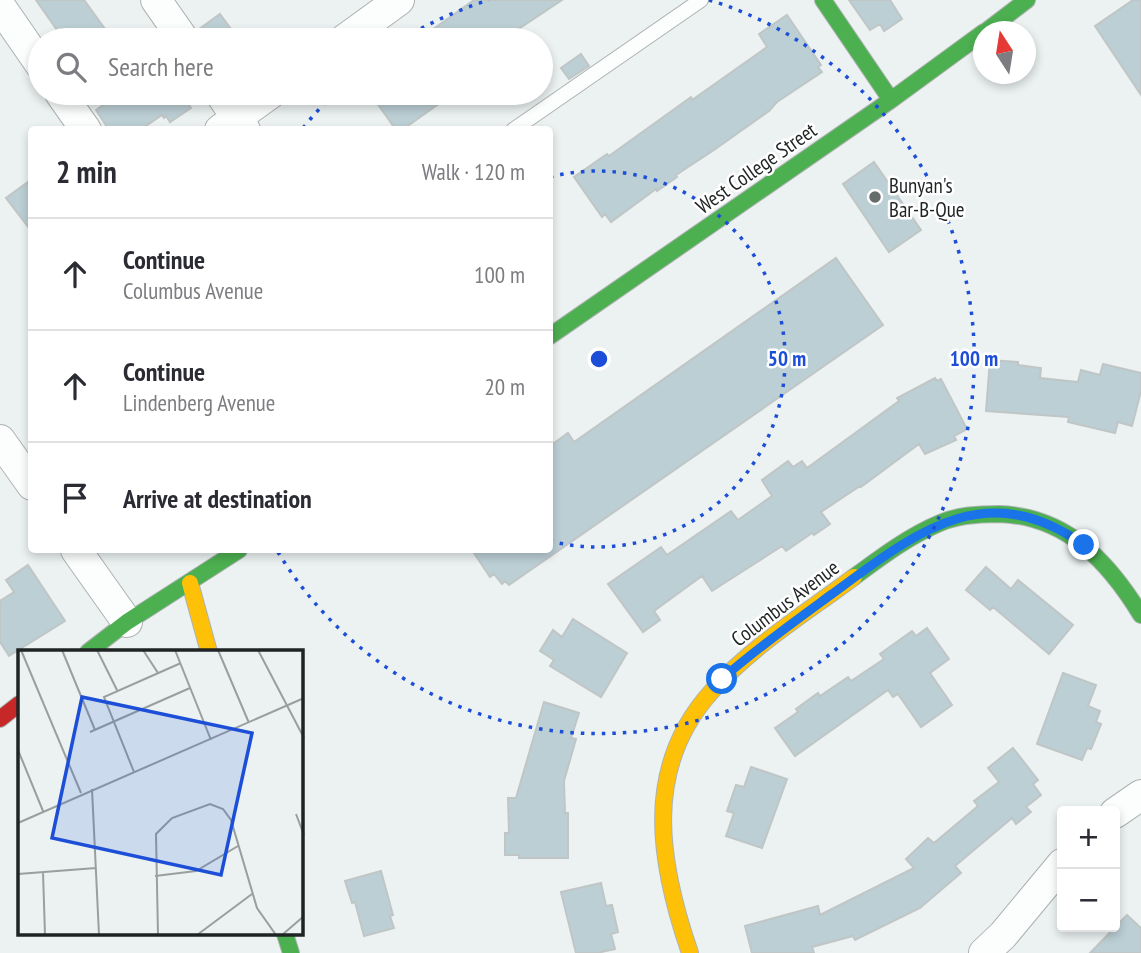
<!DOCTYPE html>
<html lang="en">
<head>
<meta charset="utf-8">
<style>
  :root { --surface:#fff; --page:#f7f7f7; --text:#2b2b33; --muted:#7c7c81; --line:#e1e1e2 }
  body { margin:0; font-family:"PT Sans Narrow",sans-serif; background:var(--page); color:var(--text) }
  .controls { position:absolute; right:21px; bottom:21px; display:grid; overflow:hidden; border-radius:7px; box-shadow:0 4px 10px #0003 }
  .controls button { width:63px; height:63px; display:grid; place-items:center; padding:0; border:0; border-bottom:2px solid var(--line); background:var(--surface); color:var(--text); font:35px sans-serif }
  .compass { position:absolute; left:973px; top:21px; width:63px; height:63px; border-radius:50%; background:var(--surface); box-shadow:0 4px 10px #0003; rotate:348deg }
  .stop { position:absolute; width:21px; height:21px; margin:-16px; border:5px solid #1a73e8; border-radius:50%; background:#fff }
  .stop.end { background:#1a73e8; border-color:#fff; box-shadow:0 2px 7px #0008 }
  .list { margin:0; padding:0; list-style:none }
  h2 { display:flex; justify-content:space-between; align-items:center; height:91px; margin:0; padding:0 28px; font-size:30px }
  h2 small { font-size:23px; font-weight:400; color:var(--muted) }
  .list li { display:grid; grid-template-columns:46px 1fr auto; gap:21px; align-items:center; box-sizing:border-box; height:112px; padding:0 28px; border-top:2px solid var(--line) }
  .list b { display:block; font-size:26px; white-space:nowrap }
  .list p { margin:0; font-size:23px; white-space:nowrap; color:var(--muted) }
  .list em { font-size:23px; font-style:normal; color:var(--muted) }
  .icon { flex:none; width:38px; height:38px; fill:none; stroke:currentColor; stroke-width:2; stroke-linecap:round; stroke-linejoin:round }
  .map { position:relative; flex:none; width:1141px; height:953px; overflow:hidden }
  .search { position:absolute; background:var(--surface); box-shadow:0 4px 10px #0003; left:28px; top:28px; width:525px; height:77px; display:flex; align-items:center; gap:18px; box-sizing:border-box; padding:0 24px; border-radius:38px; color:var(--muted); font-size:26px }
  .panel { position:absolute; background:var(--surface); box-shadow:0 4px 10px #0003; left:28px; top:126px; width:525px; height:427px; border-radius:7px }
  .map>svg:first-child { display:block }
  .building { fill:#bbcfd5; stroke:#c0c5c5; stroke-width:2 }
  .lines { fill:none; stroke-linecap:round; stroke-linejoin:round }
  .lane-casing { stroke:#adb2b1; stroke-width:16 }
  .street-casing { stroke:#adb2b1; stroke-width:32 }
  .fast-casing { stroke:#adb2b1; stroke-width:18 }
  .slow-casing { stroke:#adb2b1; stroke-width:18 }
  .jam-casing { stroke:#adb2b1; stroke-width:18 }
  .lane { stroke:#fcfdfd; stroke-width:14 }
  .street { stroke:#fcfdfd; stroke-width:30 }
  .fast { stroke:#4caf50; stroke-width:16 }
  .slow { stroke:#ffc107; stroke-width:16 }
  .jam { stroke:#c62828; stroke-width:16 }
  .route { stroke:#1a73e8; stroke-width:9 }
  .ring { fill:none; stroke:#1d4ed8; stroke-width:3.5; stroke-dasharray:3.5 7 }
  .poi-dot { fill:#666b6b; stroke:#fff; stroke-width:2.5 }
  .labels { text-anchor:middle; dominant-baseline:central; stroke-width:5; stroke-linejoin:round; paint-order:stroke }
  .street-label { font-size:21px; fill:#1f2323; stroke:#fff }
  .poi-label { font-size:21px; fill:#1f2323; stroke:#fff; text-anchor:start }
  .inset-road { fill:none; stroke:#999f9f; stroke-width:2 }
  .view { fill:#1d4ed8; fill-opacity:0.15; stroke:#1d4ed8; stroke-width:3.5 }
  .inset-edge { fill:none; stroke:#1f2323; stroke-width:3.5 }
  .centre { fill:#1d4ed8; stroke:#fff; stroke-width:3.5 }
  .ring-label { font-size:21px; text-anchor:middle; font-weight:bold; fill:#1d4ed8; stroke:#fff; stroke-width:5; stroke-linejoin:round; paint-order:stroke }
</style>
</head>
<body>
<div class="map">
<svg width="1141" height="953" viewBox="0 0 1141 953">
  <rect width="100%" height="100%" fill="#ebf2f1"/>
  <path class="building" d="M36,0H84L113,40H64Z
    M474,0H562L502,40H418Z
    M849,0H890L902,19L884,31L880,24L870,30Z
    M1133,0H1141V95L1095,26Z
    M220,14L239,40H201L198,30Z
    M787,15L821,65L818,67L822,72L777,102L769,111L714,150L676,175L677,177L657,191L656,189L611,222L605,214L602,217L574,177L607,154L609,156L691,97L692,100L767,47L759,34Z
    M581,54L589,66L569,79L561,68Z
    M106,93H181L191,108L170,122L166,116L164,118L162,115L140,130H109L96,110L110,100Z
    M370,93H428L437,105L402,130H396Z
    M874,162L921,230L889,252L843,184Z
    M32,179V232L6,198Z
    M836,258L883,325L509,585L505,581L502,584L494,574L490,577L472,550H550V446L568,433L574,442Z
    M990,360L1018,362V365L1041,368L1040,378L1078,382L1081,370L1100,375L1103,364L1141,373V391L1132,426L1118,422L1115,433L1068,422L1069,417L986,411Z
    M935,378L937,381L941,379L967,429L954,436L956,440L925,454L919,444L861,487L860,486L821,512L830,524L814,535L812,533L786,551L782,546L712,591L702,576L654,611L660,620L643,632L608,584L661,547L667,555L731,511L738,520L772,496L762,480L788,461L793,467L802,461L807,468L899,401L897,398Z
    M28,565L65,621L9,656L0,642V601L14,592L6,580Z
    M986,567L1011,589L1018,580L1073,625L1049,654L993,607L990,610L966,590Z
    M573,619L627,653L601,697L550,666L554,660L540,651L553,630L562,637Z
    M927,628L949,659L930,673L952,705L921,727L898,694L893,697L888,690L795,756L775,728L798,712L796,709L818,693L820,696L848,677L851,681L884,659L880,654L912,631L916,636Z
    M1063,673L1096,685L1088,706L1100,711L1096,722L1101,724L1091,749L1087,748L1082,760L1037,744Z
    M544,702L579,713L571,738L576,739L564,781L565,813H568V858H519V855H505V833H509L508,798H516Z
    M1013,748L1038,780L1033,784L1041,795L1026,807L1031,812L1016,824L1012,818L955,866L961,873L920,908L855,940L853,936L812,947L814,953H752L745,926L818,906L820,915L914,868L906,859L928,838L934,843L978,806L974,801L999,782L988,768Z
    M751,767L787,779L762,848L726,836L734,813L727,811L736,785L744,787Z
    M381,871L393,915L390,916L394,928L364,936L355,902L352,903L345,881Z
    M601,883L606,906L612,905L618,932L611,934L615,949L597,953H576L561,892Z
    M1127,915L1141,928V953H1090Z"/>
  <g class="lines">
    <defs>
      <path id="lane" d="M513,130L701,0"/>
      <path id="street" d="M156,0L184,40
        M0,6L40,64
        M344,40L399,0
        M60,93L86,130
        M220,93L245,130
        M220,130L271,93
        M0,440L32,485
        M76,550L127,622
        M1115,813L1141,795
        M984,953L1003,935L1062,864"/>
      <path id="fast" d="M823,0L891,100
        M985,32L1027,0
        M550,336L891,100L984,32
        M854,577C881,557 909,536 940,523C958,515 979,514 999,514C1066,516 1108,561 1141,615
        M88,652L127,622L239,550
        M285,934L291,953"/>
      <path id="slow" d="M190,583L209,652
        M690,953C659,863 642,768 712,691C752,646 806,613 854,577"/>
      <path id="jam" d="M0,719L19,704"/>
    </defs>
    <use href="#lane" class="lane-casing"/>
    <use href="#street" class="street-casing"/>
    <use href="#fast" class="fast-casing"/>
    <use href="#slow" class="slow-casing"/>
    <use href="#jam" class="jam-casing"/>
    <use href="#lane" class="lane"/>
    <use href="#street" class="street"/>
    <use href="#fast" class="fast"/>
    <use href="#slow" class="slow"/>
    <use href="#jam" class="jam"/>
  </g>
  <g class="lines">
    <path class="route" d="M722,679C757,648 795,621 832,594C915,533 985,475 1084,545"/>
  </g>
  <g class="ring">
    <path d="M550 177A188 188 0 1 1 550 541"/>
    <path d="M303 128A375 375 0 0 1 334 94M403 39A375 375 0 0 1 489 0M709 0A375 375 0 1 1 278 552"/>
  </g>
  <circle class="poi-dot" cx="875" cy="197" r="7"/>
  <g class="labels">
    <g class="street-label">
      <text transform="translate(756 168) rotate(-35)">West College Street</text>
      <text transform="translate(785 603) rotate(-37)">Columbus Avenue</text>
    </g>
    <g class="poi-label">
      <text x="889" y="185">Bunyan's<tspan x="889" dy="24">Bar-B-Que</tspan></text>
    </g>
  </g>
  <g transform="translate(18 650)">
    <rect width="285" height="285" fill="#ebf2f1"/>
    <path class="inset-road" d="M3,0L63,143M44,0L77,80M79,0L99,40M125,0L140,23M157,0L193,90M200,0L231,73M240,0L286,88M72,82L172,38M0,100L25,161M116,122L86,47L163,13M74,139L81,285M278,164L286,185M0,173L286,48M25,222L27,285M0,224L78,218M137,226L178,221L220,196M140,285L138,184L154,168L192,154L205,159L213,170L239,258L258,285M179,285L234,244M264,285L286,266"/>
    <path class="view" d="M64,47L234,83L203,225L34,188Z"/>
    <rect width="285" height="285" class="inset-edge"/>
  </g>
  <circle cx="599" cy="359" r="10" class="centre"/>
  <g class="ring-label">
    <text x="787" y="366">50 m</text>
    <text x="974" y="366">100 m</text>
  </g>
</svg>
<div class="controls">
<button>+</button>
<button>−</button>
</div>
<svg class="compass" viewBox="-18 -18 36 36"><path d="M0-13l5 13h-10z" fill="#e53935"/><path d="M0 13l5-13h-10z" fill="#7c7c81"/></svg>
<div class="stop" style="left:722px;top:679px"></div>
<div class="stop end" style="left:1084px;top:545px"></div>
<div class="search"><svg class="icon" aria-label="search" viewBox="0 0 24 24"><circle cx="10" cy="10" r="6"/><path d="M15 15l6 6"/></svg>Search here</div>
<section class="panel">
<h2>2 min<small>Walk · 120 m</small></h2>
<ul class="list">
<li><svg class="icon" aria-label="ahead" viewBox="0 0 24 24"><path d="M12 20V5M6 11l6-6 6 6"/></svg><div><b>Continue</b><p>Columbus Avenue</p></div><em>100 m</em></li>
<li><svg class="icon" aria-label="ahead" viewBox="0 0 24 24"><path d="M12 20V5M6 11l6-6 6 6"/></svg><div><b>Continue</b><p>Lindenberg Avenue</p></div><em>20 m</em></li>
<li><svg class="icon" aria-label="arrive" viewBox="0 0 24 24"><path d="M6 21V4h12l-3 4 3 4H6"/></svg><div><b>Arrive at destination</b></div></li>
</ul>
</section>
</div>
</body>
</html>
